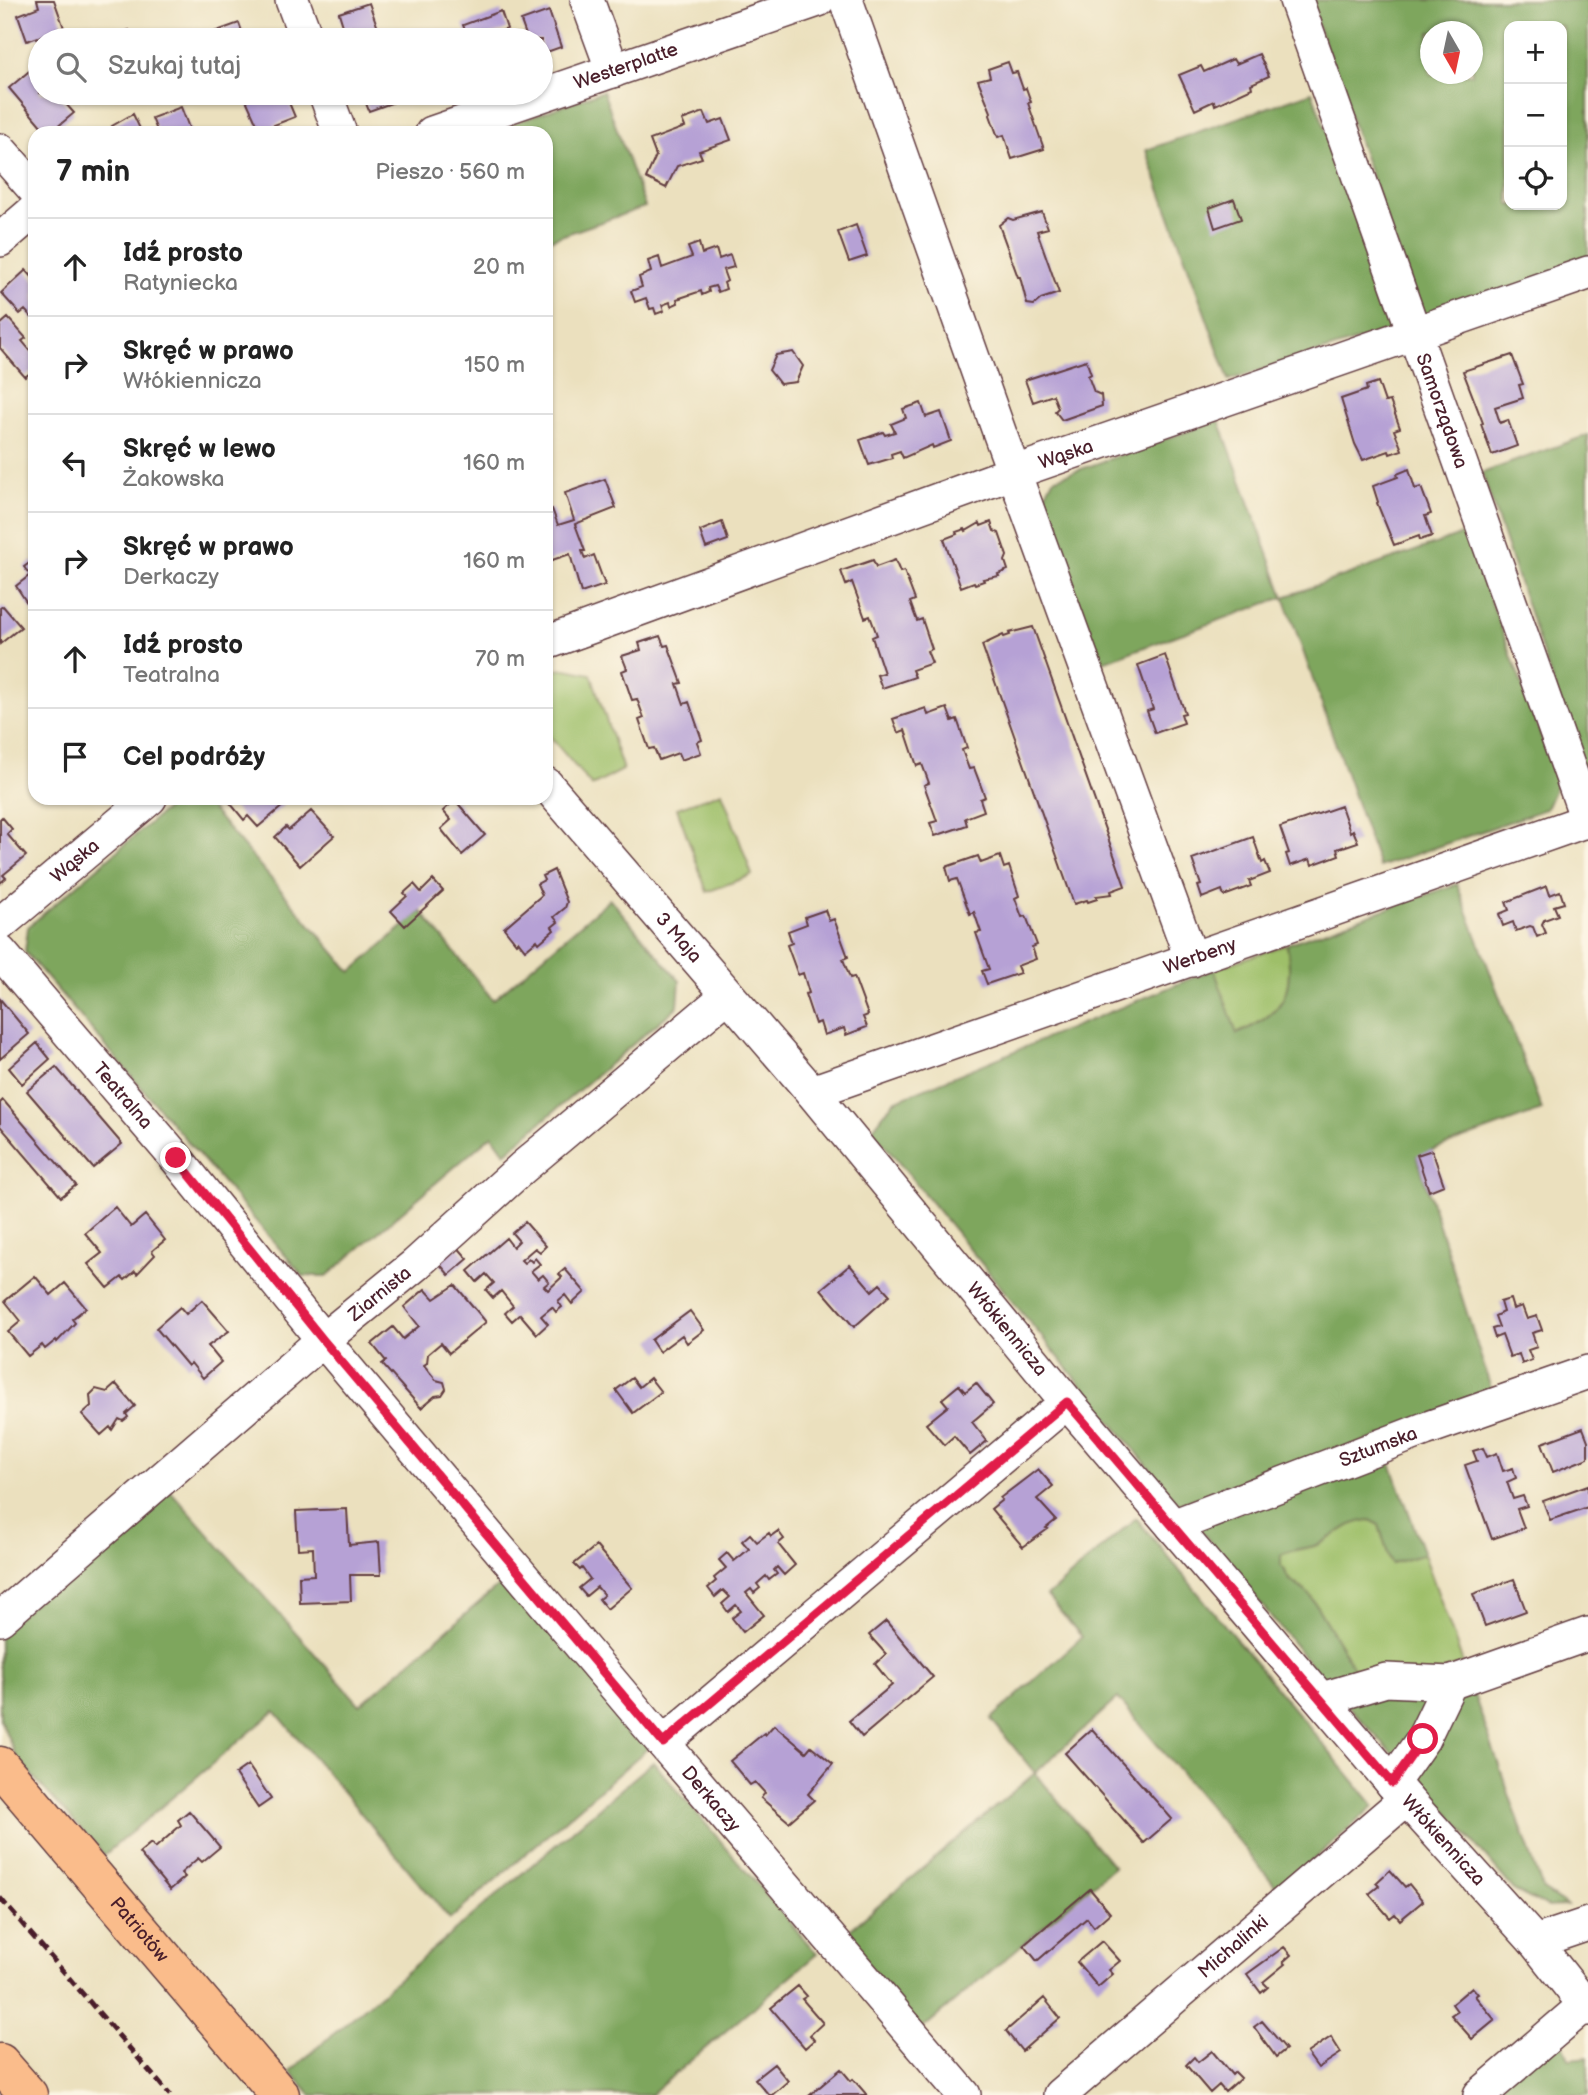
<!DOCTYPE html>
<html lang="pl">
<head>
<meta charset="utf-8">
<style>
  :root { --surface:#fff; --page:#f2f2f2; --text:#222; --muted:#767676; --line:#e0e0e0 }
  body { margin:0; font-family:"Balsamiq Sans",sans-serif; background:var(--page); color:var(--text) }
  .controls { position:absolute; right:21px; top:21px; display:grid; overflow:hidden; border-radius:14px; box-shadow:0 2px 5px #0004 }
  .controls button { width:63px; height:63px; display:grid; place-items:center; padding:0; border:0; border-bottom:2px solid var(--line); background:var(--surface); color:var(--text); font:35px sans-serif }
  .compass { position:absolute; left:1420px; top:21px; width:63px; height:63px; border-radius:50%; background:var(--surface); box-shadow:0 2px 5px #0004; rotate:171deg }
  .stop { position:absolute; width:21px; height:21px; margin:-16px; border:5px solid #e11d48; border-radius:50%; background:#fff }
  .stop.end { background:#e11d48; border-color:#fff; box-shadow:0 2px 7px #0008 }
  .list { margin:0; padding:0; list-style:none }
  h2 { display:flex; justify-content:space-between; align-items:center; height:91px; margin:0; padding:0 28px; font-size:30px }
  h2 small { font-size:23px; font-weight:400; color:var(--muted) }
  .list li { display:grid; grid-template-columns:46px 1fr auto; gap:21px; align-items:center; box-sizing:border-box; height:98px; padding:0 28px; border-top:2px solid var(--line) }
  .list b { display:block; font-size:26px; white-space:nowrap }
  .list p { margin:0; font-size:23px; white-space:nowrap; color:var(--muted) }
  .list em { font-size:23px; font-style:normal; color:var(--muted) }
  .icon { flex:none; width:38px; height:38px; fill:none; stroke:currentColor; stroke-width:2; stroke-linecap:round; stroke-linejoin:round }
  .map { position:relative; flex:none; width:1588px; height:2095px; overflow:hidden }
  .search { position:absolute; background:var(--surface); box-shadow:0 2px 5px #0004; left:28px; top:28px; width:525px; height:77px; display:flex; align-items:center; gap:18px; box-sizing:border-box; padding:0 24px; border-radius:38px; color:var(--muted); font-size:26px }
  .panel { position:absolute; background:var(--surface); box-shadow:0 2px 5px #0004; left:28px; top:126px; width:525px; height:679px; border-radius:21px }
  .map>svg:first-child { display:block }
  .green { fill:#9ebf69; stroke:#746f4a; stroke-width:2 }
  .forest { fill:#7ea65d; stroke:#646244; stroke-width:2; fill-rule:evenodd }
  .building { fill:#b6a1d5 }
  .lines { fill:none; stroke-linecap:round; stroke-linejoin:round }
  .minor-casing { stroke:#623c41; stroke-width:36 }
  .major-casing { stroke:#623c41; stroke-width:41 }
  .minor { stroke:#fff; stroke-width:33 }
  .major { stroke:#fabc8b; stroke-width:38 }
  .rail { stroke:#4a1f2b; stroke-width:5; stroke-dasharray:10 5; stroke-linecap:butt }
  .route { stroke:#e11d48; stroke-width:9 }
  .labels { text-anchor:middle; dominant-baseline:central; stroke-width:7; stroke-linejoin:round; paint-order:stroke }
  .street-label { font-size:19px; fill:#4a1f2b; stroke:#fcf5e5 }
</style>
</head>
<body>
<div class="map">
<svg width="1588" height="2095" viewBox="0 0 1588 2095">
  <rect width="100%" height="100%" fill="#fcf5e5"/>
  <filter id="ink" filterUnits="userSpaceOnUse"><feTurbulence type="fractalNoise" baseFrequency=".0143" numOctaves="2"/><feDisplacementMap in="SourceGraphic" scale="14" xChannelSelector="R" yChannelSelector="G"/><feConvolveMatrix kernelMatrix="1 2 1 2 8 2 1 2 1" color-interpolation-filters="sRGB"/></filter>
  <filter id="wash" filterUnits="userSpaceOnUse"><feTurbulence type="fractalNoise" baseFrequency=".00686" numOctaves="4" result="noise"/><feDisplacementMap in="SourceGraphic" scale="28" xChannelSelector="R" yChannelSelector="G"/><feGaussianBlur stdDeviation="1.57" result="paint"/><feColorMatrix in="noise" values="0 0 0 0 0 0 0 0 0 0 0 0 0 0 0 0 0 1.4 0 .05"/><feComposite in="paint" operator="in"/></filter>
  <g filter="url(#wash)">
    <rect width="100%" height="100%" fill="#ebe0be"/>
    <path class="green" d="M566,669L591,674L623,770L592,786L546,732V671Z
      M722,792L752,875L707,892L677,808Z
      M1287,944C1295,995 1283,1014 1236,1034L1214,969Z
      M1359,1520H1371L1379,1525L1391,1564L1424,1554L1463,1663L1435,1674H1357L1310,1596L1289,1579L1281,1566V1555C1293,1548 1306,1550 1319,1544C1333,1538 1345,1527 1359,1520Z"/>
    <path class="forest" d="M1309,0H1588V261L1422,320ZM1509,26H1562V205H1509ZM1430,32H1472V74H1430Z
      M603,91L645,207L546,241V133H487Z
      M1312,92L1398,328L1229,380L1146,150Z
      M1219,420L1284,597L1466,533L1558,782L1546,809L1379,867L1284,597L1100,663L1042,501L1053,479Z
      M1588,435V787L1482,473Z
      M179,798H202L351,972L421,911L493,1000L610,899L680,981L678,1006L505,1153L492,1135L327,1276H303L25,952L28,927Z
      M1457,884L1542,1110L1417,1156L1494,1398L1179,1504L872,1130L894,1101L1214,969L1237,1034C1283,1014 1295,994 1287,944Z
      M1389,1458L1424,1554L1391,1564L1379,1525L1371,1520C1349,1521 1338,1535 1319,1544C1307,1550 1293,1547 1281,1555V1566L1289,1579L1310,1595L1357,1674L1328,1686L1198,1527Z
      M167,1487L360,1705L511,1575L654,1743L450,1919L275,1711L104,1855L17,1759L0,1719V1632Z
      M1136,1518L1374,1806L1279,1890L1118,1698L1035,1773L1114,1867L921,2030L844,1935L1035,1773L991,1719L1082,1637L1047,1596Z
      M1434,1689L1398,1760L1342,1699Z
      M1473,1692L1543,1890L1567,1906L1547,1907L1515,1891L1413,1772L1450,1702Z
      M653,1762L817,1954L650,2095H311L290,2071Z
      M1559,2033L1569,2059L1588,2057V2095H1486Z"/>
    <g id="blocks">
      <path class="building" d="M37,0H54L64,28L27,41L18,15L39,7Z
        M369,3L380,34L356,40L352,27L344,29L339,13Z
        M501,11L507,29L483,38L484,40H469L463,25Z
        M549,11L561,47L541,54V40H522L527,38L521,21Z
        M239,23L245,40H192Z
        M129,30L132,40H100Z
        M1259,54L1269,76L1251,84L1252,88L1215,105L1214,101L1195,110L1179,75L1201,66L1204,72L1233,59L1236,64Z
        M1008,62L1012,73L1017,72L1023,89L1026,88L1031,102L1028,103L1044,149L1012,159L1004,135L998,137L990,115L991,112L978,80L990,77L988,69Z
        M34,67L40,74V93H56L74,113L50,133H47L9,88Z
        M243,93H285L295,117L274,125L276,129L280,127L283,133H261Z
        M362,93H413L414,95L369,111Z
        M181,107L191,133H158L152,118Z
        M704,112L709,124L723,119L731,140L699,151L702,158L677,166L666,188L646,178L656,156L650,140L685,127L682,120Z
        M133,114L142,133H117L112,126Z
        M1234,199L1241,219L1215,228L1209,208Z
        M1042,212L1048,228L1037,231L1059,293L1041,299L1034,305L1027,304L1020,277H1018L999,225L1008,218L1013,220Z
        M856,225L867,256L849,262L838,232Z
        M699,243L702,254L716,249L719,259L730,255L734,267L723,270L727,281L724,283L726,289L718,292L715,286L708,288L709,292L702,295L701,291L677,299L678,303L671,306L670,302L662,305L664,311L656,314L654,308L650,309L646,298L635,302L631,291L642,287L639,277L651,272L648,261L659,257L662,268L692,257L688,247Z
        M26,270L35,280V321L25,310L20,314L1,293Z
        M8,318L26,338L22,341L35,356V369L25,377L0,348V325Z
        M793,352L803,366L796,382L780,384L769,370L776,355Z
        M1512,355L1523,384L1519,385L1523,398L1495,407L1500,423L1508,420L1517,446L1492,455L1481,424L1483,423L1463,371Z
        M1086,360L1091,374L1088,376L1094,392L1101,395L1102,406L1062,420L1055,411L1058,408L1053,395L1033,402L1025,380Z
        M1378,382L1385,402L1390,401L1400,428L1394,430L1402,450L1390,454L1389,451L1363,460L1355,444L1341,399L1367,390L1366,386Z
        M921,403L926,417L941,412L951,441L933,448L932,445L903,458L900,451L891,454L892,458L869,465L860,440L883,432L885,435L895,432L891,424L906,418L903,409Z
        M1409,469L1415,489L1421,487L1431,514L1425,516L1432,536L1420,540L1419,536L1394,545L1377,503L1378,502L1373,486L1398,477L1397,474Z
        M605,479L616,508L575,524L585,551H582L585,559L594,555L605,585L581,593L570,554L546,562V511L552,509L558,525L574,520L565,493Z
        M722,522L728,540L706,548L700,531Z
        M991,522L994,531L999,533L1007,556L1005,561L1008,570L998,574L999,576L983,579L984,581L975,584L974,582L961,587L944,539L957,534L956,532L965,529L966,531L980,523L981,526Z
        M873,560L876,567L895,560L900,572L904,571L915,600L910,602L917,621L922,619L932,649L927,651L932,663L912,670L915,677L882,688L877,675L884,673L872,637L877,635L870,616L865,618L852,582L846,585L841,571Z
        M32,561L35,564V615L16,586L30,575L24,567Z
        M3,606L21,627L0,644V608Z
        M1033,627L1125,886L1111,891L1112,894L1096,896L1097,899L1088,902L1087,900L1074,904L982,645L1003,635L1004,637L1010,635L1009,633Z
        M660,636L664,646L668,645L682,683L677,684L684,704L689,702L702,740L697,742L701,753L681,760L678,753L659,760L654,748L649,749L639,720L644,718L637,699L632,700L622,671L627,669L622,656L641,650L639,643Z
        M1165,655L1185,713L1181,714L1184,723L1155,733L1147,711L1153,709L1138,665Z
        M926,708L928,715L947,708L952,721L957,719L967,748L962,750L969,769L974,768L985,797L980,799L984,811L965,818L967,825L935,836L930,823L937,821L924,785L929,783L922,764L917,766L905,730L898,733L893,719Z
        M226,798H278L284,805L258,827L248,816L244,820Z
        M455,800L485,835L462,855L441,829L451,820L443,811Z
        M1341,806L1350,832L1353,830L1358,842L1337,849L1339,855L1312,865L1310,859L1290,866L1286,854L1289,853L1280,827Z
        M311,811L334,836L300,866L275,837L286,827L289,830Z
        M2,817L12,829L7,834L26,856L3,875L6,878L0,883V819Z
        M1253,837L1262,863L1265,861L1270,873L1249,881L1251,886L1224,896L1222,890L1202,898L1198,886L1201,885L1192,859Z
        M978,856L981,863L1000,856L1004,868L1009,866L1019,896L1015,898L1022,917L1026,916L1037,945L1032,947L1036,959L1017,966L1020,973L987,984L982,971L989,969L976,933L981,932L974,912L970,914L957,879L950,881L946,867Z
        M554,870L567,902L565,908L554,917L558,922L552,927L554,930L539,943L537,940L525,950L518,941L516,943L504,928L542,895L537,884L544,880L542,876Z
        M433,880L443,891L405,926L391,911L407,896L404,893L414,884L421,892Z
        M1547,886L1550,895L1560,891L1564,903L1554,906L1558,915L1544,920L1542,924L1546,933L1537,937L1533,927L1530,926L1516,931L1513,922L1503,926L1499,914L1509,910L1506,902Z
        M825,910L829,921L834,919L848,957L843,959L850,978L854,977L868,1015L863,1017L867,1027L846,1035L844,1028L824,1035L820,1022L815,1024L805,994L809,993L803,973L798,975L787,945L792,943L788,931L807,924L805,917Z
        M0,999L29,1034L0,1059Z
        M37,1043L50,1059L22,1084L9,1068Z
        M56,1067L122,1144L93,1168L27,1091Z
        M3,1100L76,1185L61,1197L0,1126V1103Z
        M1432,1150L1444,1185L1429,1191L1417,1155Z
        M115,1207L131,1227L145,1215L165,1240L152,1251L155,1255L137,1274L135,1271L125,1280L122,1277L108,1288L88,1264L102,1253L85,1233Z
        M525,1222L546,1246L540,1252L535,1248L521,1260L524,1263L529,1259L532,1262L535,1258L540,1264L531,1271L538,1279L543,1275L549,1282L544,1286L548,1290L562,1277L559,1274L565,1269L585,1292L572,1304L565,1295L558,1301L562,1307L556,1312L552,1307L541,1316L548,1324L537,1334L520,1314L512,1321L505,1313L513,1306L501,1291L493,1298L486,1290L494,1283L486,1274L477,1282L468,1271L506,1238L513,1247L519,1241L512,1233Z
        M455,1244L468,1259L449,1275L438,1262Z
        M850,1265L872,1291L880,1284L890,1295L854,1327L821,1289Z
        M35,1276L51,1295L65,1283L86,1308L72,1319L75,1323L57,1342L56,1340L45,1349L42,1345L28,1356L8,1332L21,1321L5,1301Z
        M455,1285L486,1322L449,1353L441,1343L428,1354L427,1363L424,1365L436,1380L444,1382L446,1389L442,1395L435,1396L421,1408L382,1364L386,1361L372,1344L393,1327L403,1339L419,1326L404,1307L425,1289L434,1299Z
        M1510,1299L1513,1309L1522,1306L1527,1319L1537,1316L1542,1330L1532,1333L1537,1347L1528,1350L1532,1360L1522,1364L1519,1354L1510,1357L1502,1335L1495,1338L1492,1329L1499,1327L1495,1316L1503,1312L1500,1302Z
        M202,1300L229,1331L208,1346L221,1362L203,1378L191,1363L188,1366L156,1328L180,1307L186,1314Z
        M690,1311L704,1330L687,1343L682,1335L659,1352L651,1340Z
        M632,1378L639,1387L650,1378L661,1392L633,1413L616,1390Z
        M976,1383L993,1404L972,1422L987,1441L970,1455L954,1436L944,1445L926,1424L948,1406L942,1399L959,1385L965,1392Z
        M116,1384L135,1406L126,1414L128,1417L123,1421L119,1419L112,1430L110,1427L101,1435L82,1414L91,1406L90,1395L96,1389L107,1392Z
        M1583,1428L1588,1441V1458L1553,1472L1542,1443Z
        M1483,1448L1487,1457L1497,1453L1503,1471L1513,1468L1516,1478L1507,1482L1513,1499L1523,1496L1527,1506L1517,1509L1524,1528L1492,1539L1465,1465L1477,1461L1473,1451Z
        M1038,1469L1053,1486L1037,1499L1056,1520L1046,1528L1048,1529L1023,1547L991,1509L1002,1500L1000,1498Z
        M1588,1485V1507L1550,1520L1543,1501Z
        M347,1509L349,1545L379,1542L381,1575H350L351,1601L300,1603L299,1576L314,1575L313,1548L298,1549L296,1511Z
        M778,1531L784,1539L778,1544L795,1565L784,1575L777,1567L774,1570L777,1574L769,1580L766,1576L757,1584L760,1588L754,1593L751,1589L746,1593L764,1615L743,1632L732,1618L741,1611L736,1605L728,1612L722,1604L730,1597L723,1590L715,1597L708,1588L716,1581L714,1578L726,1568L719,1560L727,1553L734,1561L749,1549L742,1541L750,1534L757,1542L769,1533L771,1536Z
        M596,1546L632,1588L607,1609L599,1599L604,1595L597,1587L586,1596L579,1588L590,1579L582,1568L580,1570L574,1564Z
        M1514,1579L1526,1611L1485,1626L1473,1594Z
        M886,1621L933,1677L862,1737L849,1721L892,1685L875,1664L886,1654L869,1635Z
        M774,1725L806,1752L811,1746L833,1764L808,1794L814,1800L789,1822L761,1798L765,1793L755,1782L750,1785L730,1761L764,1733L765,1735Z
        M1092,1729L1172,1819L1144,1843L1065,1753Z
        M248,1765L271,1799L258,1808L235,1774Z
        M189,1811L220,1847L202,1862L198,1858L181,1873L185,1877L170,1890L139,1853L151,1843L155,1848L181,1825L178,1820Z
        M1390,1870L1405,1887L1409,1884L1423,1901L1400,1920L1395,1914L1390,1918L1369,1894L1379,1886L1376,1883Z
        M1090,1889L1110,1913L1094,1927L1087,1918L1037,1961L1024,1945Z
        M1102,1941L1120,1961L1109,1970L1113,1974L1098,1987L1077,1962Z
        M1284,1947L1291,1955L1283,1962L1285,1964L1263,1982L1268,1987L1261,1993L1247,1974Z
        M798,1986L807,1996L802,1999L823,2023L810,2035L814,2040L805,2048L771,2008Z
        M1472,1987L1478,1994L1475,1996L1495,2020L1472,2039L1451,2015L1457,2011L1452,2004Z
        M1044,1998L1060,2018L1022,2051L1006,2031Z
        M1262,2021L1286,2049L1276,2057L1254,2027Z
        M1331,2037L1341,2053L1318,2068L1307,2053Z
        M1212,2051L1232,2075L1235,2072L1241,2078L1225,2092L1219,2085L1210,2093L1186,2065L1194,2057L1198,2062Z
        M774,2064L788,2081L772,2095H769L755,2079Z
        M841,2069L851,2081L853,2079L867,2095H810Z"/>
    </g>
  </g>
  <g filter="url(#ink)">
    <use href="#blocks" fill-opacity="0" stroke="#623c41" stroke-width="2"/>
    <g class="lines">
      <defs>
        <g id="minor">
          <path d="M292,0L307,40"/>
          <path d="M587,0L613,71"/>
          <path d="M846,0L1001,437L1192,960"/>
          <path id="s1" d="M1296,0L1588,822"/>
          <path d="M325,93L340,133"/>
          <path id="s2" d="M432,133L818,0"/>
          <path d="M0,150L35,190"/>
          <path d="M0,240L35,210"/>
          <path id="s3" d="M546,643L1001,477L1588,273"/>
          <path id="s4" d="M546,784L812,1092L1067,1402L1406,1799L1535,1942L1588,2009"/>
          <path id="s5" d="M0,924L150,798"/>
          <path id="s6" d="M0,952L176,1158L323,1340L663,1743L964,2095"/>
          <path id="s7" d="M812,1092L1588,820"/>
          <path id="s8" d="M1173,1526L1425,1429L1588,1372"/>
          <path id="s9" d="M0,1619L323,1340L415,1265L522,1168L728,995"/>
          <path d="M1322,1699L1386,1680L1450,1683"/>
          <path d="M663,1743L1067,1402"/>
          <path d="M1392,1783L1423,1739L1450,1683L1588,1634"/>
          <path d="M1535,1942L1588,1924"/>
          <path id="s10" d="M1060,2095L1406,1799"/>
          <path d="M1480,2095L1585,2005"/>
        </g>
        <g id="major">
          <path id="s11" d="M0,1766L280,2095"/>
          <path d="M0,2063L28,2095"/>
        </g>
      </defs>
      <use href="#minor" class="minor-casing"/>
      <use href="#major" class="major-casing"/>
      <use href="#minor" class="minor"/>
      <use href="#major" class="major"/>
      <path class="rail" d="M0,1898L170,2095"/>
    </g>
  </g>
  <g class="lines" filter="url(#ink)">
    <path class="route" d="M176,1158L323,1340L663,1743L1067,1402L1392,1783L1423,1739"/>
  </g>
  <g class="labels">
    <g class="street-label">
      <text stroke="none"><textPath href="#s2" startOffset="205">Westerplatte</textPath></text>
      <text stroke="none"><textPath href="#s1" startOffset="436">Samorządowa</textPath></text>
      <text stroke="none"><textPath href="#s3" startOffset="553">Wąska</textPath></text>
      <text stroke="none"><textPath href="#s5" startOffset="98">Wąska</textPath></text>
      <text stroke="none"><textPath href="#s4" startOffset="203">3 Maja</textPath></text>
      <text stroke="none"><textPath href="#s7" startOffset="411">Werbeny</textPath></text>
      <text stroke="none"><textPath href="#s6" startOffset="189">Teatralna</textPath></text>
      <text stroke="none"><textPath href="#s9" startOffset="500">Ziarnista</textPath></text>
      <text stroke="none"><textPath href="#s4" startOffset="714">Włókiennicza</textPath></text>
      <text stroke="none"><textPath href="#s8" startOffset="220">Sztumska</textPath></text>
      <text stroke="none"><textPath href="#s6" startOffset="1106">Derkaczy</textPath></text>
      <text stroke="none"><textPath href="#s4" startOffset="1386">Włókiennicza</textPath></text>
      <text stroke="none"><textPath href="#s11" startOffset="215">Patriotów</textPath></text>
      <text stroke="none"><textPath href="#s10" startOffset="228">Michalinki</textPath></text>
    </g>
  </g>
</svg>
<div class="controls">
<button>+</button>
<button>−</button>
<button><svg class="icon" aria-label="locate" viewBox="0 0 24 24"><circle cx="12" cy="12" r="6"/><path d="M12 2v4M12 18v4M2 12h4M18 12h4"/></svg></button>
</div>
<svg class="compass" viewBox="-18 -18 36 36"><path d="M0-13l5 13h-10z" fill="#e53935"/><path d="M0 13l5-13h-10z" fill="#767676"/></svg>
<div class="stop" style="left:1423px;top:1739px"></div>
<div class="stop end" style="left:176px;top:1158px"></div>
<div class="search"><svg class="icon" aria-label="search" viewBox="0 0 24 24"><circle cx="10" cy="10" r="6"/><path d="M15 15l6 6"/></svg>Szukaj tutaj</div>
<section class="panel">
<h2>7 min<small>Pieszo · 560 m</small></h2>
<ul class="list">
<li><svg class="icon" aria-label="ahead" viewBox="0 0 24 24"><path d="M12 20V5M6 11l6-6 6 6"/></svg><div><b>Idź prosto</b><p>Ratyniecka</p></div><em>20 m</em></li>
<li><svg class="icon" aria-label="right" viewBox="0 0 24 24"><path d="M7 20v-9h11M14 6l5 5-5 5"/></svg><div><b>Skręć w prawo</b><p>Włókiennicza</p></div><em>150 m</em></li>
<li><svg class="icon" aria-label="left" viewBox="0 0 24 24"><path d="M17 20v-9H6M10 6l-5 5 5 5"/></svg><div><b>Skręć w lewo</b><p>Żakowska</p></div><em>160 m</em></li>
<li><svg class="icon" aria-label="right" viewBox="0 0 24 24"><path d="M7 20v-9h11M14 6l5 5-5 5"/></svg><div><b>Skręć w prawo</b><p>Derkaczy</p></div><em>160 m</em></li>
<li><svg class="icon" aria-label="ahead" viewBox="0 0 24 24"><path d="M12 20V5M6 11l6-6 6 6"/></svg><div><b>Idź prosto</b><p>Teatralna</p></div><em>70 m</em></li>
<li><svg class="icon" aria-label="arrive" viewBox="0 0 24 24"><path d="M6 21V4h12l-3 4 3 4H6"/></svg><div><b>Cel podróży</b></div></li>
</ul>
</section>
</div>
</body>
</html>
